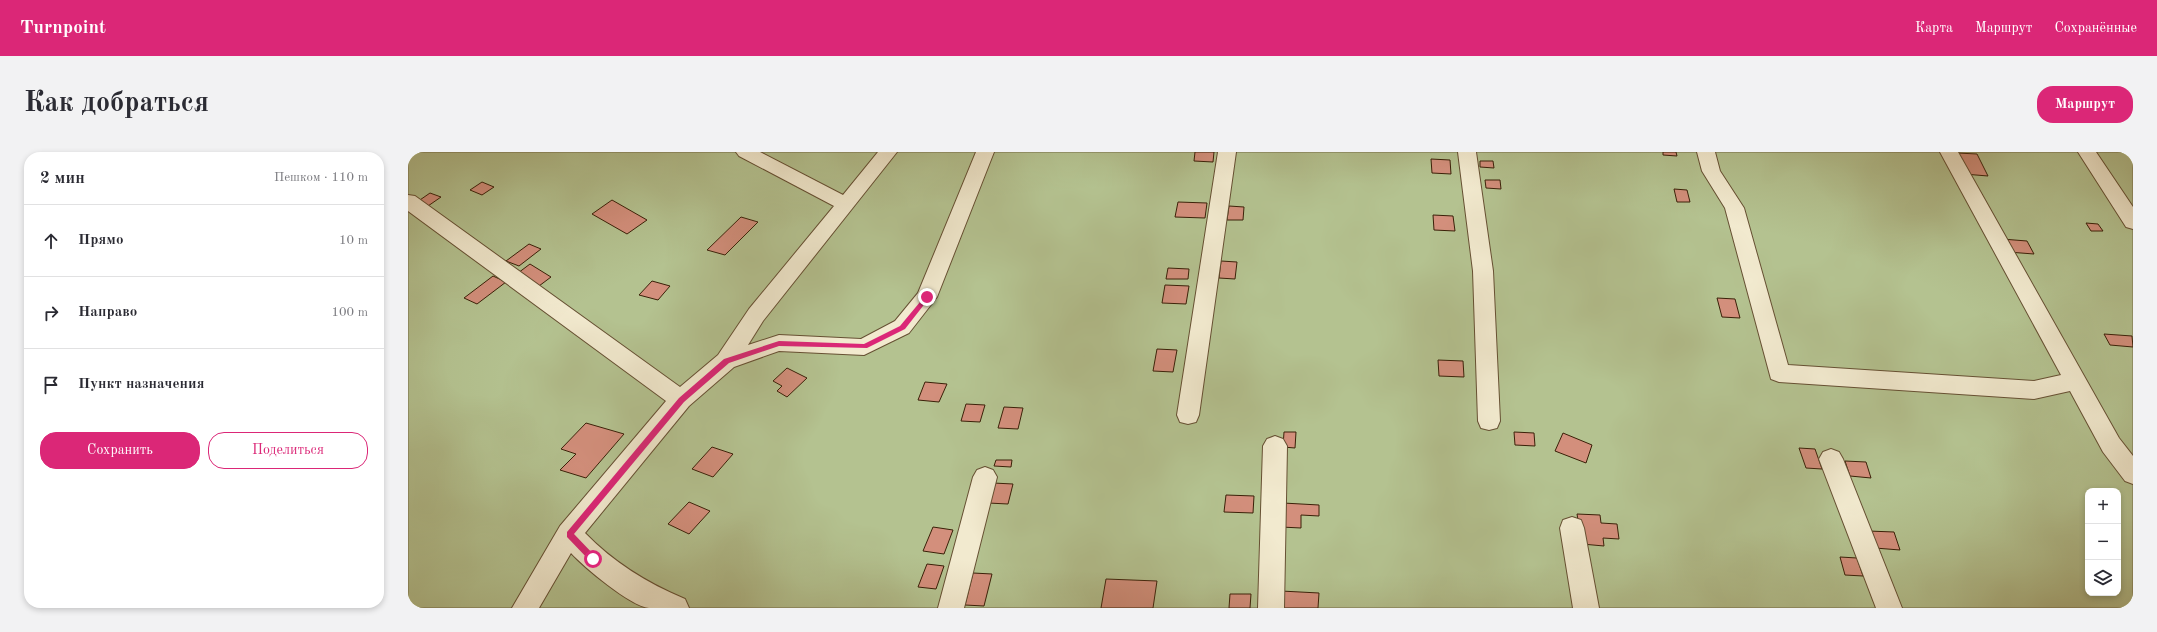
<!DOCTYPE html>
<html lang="ru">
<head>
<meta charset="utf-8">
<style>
  :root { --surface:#fff; --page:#f2f2f3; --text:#2b2b33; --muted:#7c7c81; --line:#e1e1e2; --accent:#db2777 }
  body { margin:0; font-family:"Old Standard TT",serif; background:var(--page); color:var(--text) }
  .controls { position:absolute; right:12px; bottom:12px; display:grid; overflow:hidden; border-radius:8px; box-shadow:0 2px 6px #0003 }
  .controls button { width:36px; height:36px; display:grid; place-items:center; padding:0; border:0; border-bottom:1px solid var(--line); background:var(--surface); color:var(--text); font:20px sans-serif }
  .stop { position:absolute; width:12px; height:12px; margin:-9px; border:3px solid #db2777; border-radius:50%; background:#fff }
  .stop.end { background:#db2777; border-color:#fff; box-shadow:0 1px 4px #0008 }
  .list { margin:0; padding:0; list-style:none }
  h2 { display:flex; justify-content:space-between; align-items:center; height:52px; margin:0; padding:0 16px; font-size:17px }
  h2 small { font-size:13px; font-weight:400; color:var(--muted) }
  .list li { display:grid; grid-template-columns:26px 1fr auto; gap:12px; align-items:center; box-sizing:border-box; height:72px; padding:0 16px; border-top:1px solid var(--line) }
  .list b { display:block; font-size:15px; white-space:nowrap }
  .list em { font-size:13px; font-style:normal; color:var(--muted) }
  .actions { display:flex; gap:8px; padding:12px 16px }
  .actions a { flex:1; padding:9px 0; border:1px solid var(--accent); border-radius:16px; text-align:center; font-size:14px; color:var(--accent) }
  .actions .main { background:var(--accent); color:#fff }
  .icon { flex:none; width:22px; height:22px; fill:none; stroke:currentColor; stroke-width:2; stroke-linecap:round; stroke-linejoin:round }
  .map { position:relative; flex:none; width:1725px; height:456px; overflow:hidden; border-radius:16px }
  header { display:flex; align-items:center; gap:24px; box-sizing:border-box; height:56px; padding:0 20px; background:var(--accent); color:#fff }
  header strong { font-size:19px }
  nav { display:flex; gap:22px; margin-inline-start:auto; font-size:14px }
  .intro { display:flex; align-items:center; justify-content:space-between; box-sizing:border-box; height:96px; padding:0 24px }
  h1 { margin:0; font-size:28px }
  .button { padding:10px 18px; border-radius:16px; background:var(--accent); color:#fff; font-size:14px; font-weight:700 }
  main { display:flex; gap:24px; padding:0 24px }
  aside { flex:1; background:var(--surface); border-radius:16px; box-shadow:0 2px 6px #0003 }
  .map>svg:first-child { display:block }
  .green { fill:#b4c290; stroke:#77714c; fill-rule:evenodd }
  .building { fill:#d38f7c; stroke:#3a2008 }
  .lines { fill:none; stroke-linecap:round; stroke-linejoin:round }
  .minor-casing { stroke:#665033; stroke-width:2 }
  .minor { fill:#f2eacf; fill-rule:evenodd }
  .route { fill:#db2777 }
</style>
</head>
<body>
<header>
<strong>Turnpoint</strong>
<nav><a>Карта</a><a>Маршрут</a><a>Сохранённые</a></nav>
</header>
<div class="intro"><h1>Как добраться</h1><a class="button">Маршрут</a></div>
<main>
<aside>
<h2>2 мин<small>Пешком · 110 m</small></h2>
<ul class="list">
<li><svg class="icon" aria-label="ahead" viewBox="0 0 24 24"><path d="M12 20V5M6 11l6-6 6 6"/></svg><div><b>Прямо</b></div><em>10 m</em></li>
<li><svg class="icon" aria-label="right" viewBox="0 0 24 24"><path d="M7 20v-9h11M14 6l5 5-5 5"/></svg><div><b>Направо</b></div><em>100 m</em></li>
<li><svg class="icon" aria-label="arrive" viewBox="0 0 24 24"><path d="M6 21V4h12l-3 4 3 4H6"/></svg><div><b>Пункт назначения</b></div></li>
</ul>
<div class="actions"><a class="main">Сохранить</a><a>Поделиться</a></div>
</aside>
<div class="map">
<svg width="1725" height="456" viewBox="0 0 1725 456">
  <rect width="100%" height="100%" fill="#ebdfb5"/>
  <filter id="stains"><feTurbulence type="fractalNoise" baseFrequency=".005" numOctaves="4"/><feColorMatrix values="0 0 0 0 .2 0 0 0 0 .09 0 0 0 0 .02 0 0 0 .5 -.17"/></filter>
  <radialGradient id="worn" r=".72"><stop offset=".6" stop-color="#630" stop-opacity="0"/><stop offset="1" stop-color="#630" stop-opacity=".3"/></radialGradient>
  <path class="green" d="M0,0H1725V456H0ZM1680,339H1710V441H1680Z"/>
  <path class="building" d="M787,0H806L805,10L786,9Z
    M1255,0H1268L1269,4L1255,3Z
    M1549,1L1569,2L1580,24L1556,22Z
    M1023,7L1042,8L1043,22L1024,21Z
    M1072,9H1085L1086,16L1072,15Z
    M1077,28H1092L1093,37L1078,36Z
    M74,30L86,35L74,43L62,38Z
    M1266,37L1279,38L1282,50H1269Z
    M22,41L33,45L20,54L9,50Z
    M204,48L239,68L219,82L184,62Z
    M770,50L799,51L797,66L767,65Z
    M821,54L836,55L835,68H819Z
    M1025,63L1045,64L1047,79L1026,78Z
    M333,65L350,70L317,103L299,98Z
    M1678,71L1690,72L1695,79H1683Z
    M1594,87L1619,89L1626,102L1600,100Z
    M121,92L133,97L111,114L98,109Z
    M813,109L829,110L827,127L811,126Z
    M122,112L143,125L131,134L110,121Z
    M760,116L781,117L780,127H758Z
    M85,124L98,130L69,152L56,146Z
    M244,129L262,134L250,148L231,143Z
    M757,133L781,134L778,152L754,151Z
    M1309,146L1327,147L1332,166L1314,165Z
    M1696,182L1724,184L1725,195L1702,193Z
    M749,197L769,198L765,220L745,219Z
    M1030,208L1055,209L1056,225L1031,224Z
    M379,216L399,226L379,245L369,239L374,234L365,229Z
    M517,230L539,232L531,250L510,248Z
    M558,252L577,253L572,270L553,269Z
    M596,255L615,256L610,277L590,276Z
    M178,271L216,282L178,326L152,318L168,302L153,297Z
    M876,280H888L887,296L875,295Z
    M1106,280L1126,281L1127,294L1107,293Z
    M1155,281L1184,293L1178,311L1147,299Z
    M304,295L325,302L305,325L284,317Z
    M1391,296L1407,297L1414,317L1398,316Z
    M588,308H604L603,315L586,314Z
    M1437,309L1458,310L1463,326L1442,324Z
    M585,331L605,332L600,352L580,351Z
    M818,343L846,344L845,361L816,360Z
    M281,350L302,359L281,382L260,372Z
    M875,351L911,353V364L893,363V376L873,375Z
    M1169,362L1192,363L1193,371L1209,372L1211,387L1195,386L1196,394L1174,392Z
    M525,375L545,378L536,402L515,399Z
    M1460,379L1486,380L1492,398L1467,396Z
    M1432,405L1449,406L1455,424L1437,423Z
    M519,412L536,414L528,437L510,435Z
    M565,421L584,422L576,454L557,453Z
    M698,427L749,429L745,456H693Z
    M873,439L911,441L910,456H872Z
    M822,442H843L842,456H821Z"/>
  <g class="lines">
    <defs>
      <path id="minor" d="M328,0H352L435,43L470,0H489L355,169L340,193L371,183L453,187L487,169L510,141L568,0H586L529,145L501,181L456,203L371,199L326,215L281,254L177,381C206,411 239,431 277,447L281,456C268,456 254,456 241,456C222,454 176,415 163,401L131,456H104L152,374L258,249L0,59V43L7,44L272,235L310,203L341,157L426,54L331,4Z
        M810,0H828L791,263L788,270L780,272L772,270L769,263Z
        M1050,0H1068L1085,119L1092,269L1089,276L1081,278L1073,276L1070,269L1065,119Z
        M1289,0H1307L1312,19L1336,56L1380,213L1626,229L1653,223L1532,0H1550L1711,286L1725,304V332L1717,329L1695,300L1662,239L1626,247L1371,230L1363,227L1317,56L1294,19Z
        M1670,0H1688L1725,55V77L1718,75Z
        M867,284L875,287L879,294L876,456H850L855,294L859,287Z
        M1423,297L1431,300L1435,307L1494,456H1468L1411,307L1415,300Z
        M577,315L585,318L589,325L556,456H530L565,325L569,318Z
        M1164,365L1173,368L1176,376L1191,456H1165L1152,376L1155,368Z"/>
    </defs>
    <use href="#minor" class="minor-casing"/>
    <use href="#minor" class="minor"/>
  </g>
  <path class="route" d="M517,144L522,145L497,177L459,196L371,194L321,211L276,250L166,382L188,405V409H182L159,385V380L271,246L316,207L371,189L456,192L492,174Z"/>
  <rect width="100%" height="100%" filter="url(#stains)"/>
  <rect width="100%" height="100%" fill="url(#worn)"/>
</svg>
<div class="controls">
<button>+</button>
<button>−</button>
<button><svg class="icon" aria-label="layers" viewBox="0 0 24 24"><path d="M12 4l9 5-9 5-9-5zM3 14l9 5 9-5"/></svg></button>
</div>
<div class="stop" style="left:185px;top:407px"></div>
<div class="stop end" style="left:519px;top:145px"></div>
</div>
</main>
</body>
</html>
